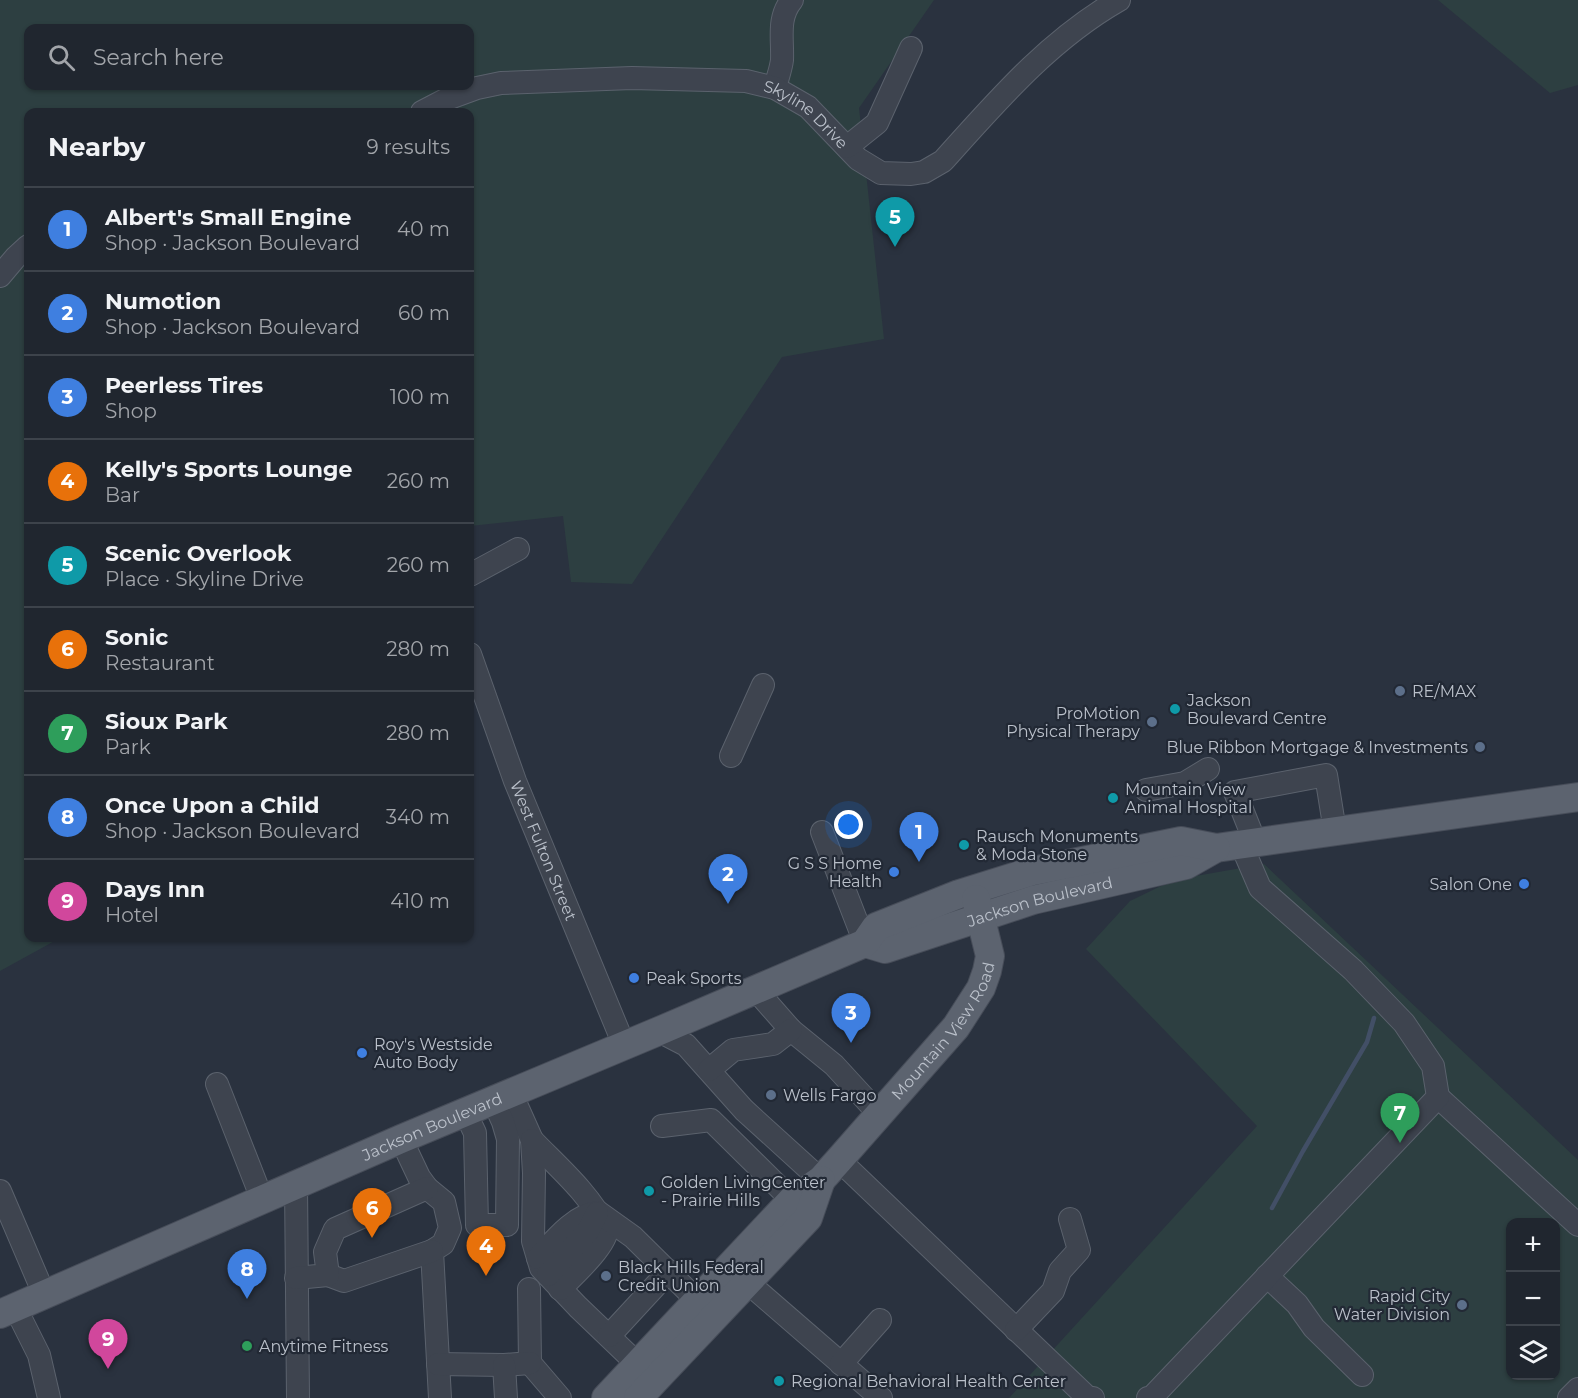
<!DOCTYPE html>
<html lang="en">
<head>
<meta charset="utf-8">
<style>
  :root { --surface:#20262f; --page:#282e37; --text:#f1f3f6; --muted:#a2a5aa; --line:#3d434b; --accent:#db2777 }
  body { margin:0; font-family:Montserrat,sans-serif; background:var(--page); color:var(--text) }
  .controls { position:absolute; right:18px; bottom:18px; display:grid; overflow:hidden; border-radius:12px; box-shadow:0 2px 4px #0004 }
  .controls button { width:54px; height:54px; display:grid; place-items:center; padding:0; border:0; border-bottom:2px solid var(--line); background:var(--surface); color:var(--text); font:30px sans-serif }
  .you { position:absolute; left:849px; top:825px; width:21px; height:21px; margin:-15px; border:4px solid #fff; border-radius:50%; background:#1a73e8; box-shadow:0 0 0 9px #1a73e833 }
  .badge { display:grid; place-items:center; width:39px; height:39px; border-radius:50%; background:var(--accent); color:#fff; font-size:20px; font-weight:700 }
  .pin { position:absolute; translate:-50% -50px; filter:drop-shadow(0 2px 3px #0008) }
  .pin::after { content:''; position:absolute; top:32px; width:21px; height:18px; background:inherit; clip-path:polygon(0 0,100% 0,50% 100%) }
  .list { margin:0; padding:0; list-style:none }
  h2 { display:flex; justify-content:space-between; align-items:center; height:78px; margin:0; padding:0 24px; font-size:26px }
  h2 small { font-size:20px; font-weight:400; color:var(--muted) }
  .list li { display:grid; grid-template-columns:39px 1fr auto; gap:18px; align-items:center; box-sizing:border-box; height:84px; padding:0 24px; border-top:2px solid var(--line) }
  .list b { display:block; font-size:22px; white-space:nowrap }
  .list p { margin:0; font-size:20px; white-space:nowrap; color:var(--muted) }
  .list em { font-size:20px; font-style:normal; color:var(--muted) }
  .icon { flex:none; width:33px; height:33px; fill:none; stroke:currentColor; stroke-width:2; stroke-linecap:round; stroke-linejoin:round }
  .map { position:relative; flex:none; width:1578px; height:1398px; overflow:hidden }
  .search { position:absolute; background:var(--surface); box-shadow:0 2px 4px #0004; left:24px; top:24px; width:450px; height:66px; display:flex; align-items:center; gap:15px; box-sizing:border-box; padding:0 21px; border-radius:12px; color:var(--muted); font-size:22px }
  .panel { position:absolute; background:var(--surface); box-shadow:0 2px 4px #0004; left:24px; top:108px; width:450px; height:834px; border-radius:12px }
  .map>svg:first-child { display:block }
  .green { fill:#2d3f41; fill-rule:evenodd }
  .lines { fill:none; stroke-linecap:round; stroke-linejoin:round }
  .stream { stroke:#424f66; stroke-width:4.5 }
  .minor-casing { stroke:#5b626d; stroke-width:24 }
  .major-casing { stroke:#474d59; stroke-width:30 }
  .minor { stroke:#3e444f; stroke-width:22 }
  .major { stroke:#5c636f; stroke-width:28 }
  .service-dot { fill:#5c6f8a; stroke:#222935; stroke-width:2 }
  .culture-dot { fill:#0f9aa8; stroke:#222935; stroke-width:2 }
  .shop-dot { fill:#3f7fe0; stroke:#222935; stroke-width:2 }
  .leisure-dot { fill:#2e9e5b; stroke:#222935; stroke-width:2 }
  .labels { text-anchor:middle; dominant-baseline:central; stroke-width:4.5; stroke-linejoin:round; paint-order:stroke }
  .street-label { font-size:16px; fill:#bac0ca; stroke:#222935 }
  .poi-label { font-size:16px; fill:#bac0ca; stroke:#222935; text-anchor:start }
</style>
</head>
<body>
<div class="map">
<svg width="1578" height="1398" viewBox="0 0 1578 1398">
  <rect width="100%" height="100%" fill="#2a323f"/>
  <path class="green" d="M0,0H934L859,108L884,339L782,357L632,584L571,582L563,516L470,526V112H28V938H60L0,971ZM28,28H470V86H28Z
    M1438,0H1578V85L1550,93Z
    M1264,864L1578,1160V1398H1009L1257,1126L1086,949L1130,901L1161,886L1190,877ZM1510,1222H1556V1376H1510Z"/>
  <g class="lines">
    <path class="stream" d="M1272,1208L1303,1151L1367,1042L1374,1018"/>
    <defs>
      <g id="minor">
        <path d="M775,88C777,79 781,69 782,60C783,39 777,18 792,0"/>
        <path id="s1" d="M422,112L447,99L477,88L501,83L632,78L746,81L775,88L808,107L858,159L881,173L911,174L924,172L943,161C997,101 1049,40 1119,0"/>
        <path d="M847,147L877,123L911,48"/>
        <path d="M0,276L16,257L28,246"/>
        <path d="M470,575L518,549"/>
        <path id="s2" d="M470,654L515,781L624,1045"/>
        <path d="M731,756L763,685"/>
        <path d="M1146,790L1185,783L1208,769"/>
        <path d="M822,832L865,943"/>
        <path d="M1255,842L1235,792L1326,775L1335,831"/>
        <path d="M755,989L791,1030L834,1065L879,1114"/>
        <path d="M659,1031L686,1045L744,1110L821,1180"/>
        <path d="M709,1070L733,1050L773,1044L791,1030"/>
        <path d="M217,1084L262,1199"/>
        <path d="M511,1093L532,1140L534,1173L533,1241L541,1268L578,1307L650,1376"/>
        <path d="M1438,1097L1578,1225"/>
        <path d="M465,1112L475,1133L477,1225H507L508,1139L503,1122L493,1100"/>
        <path d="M662,1126L711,1120L792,1200"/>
        <path d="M401,1139L419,1177L427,1188L444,1202L450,1228L443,1244L432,1251L440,1398"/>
        <path d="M532,1140C559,1168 589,1193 607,1229C607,1245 573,1276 560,1289"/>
        <path d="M839,1160L1087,1397L1093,1398"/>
        <path d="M296,1184L298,1398"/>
        <path d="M0,1191L44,1294"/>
        <path d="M538,1258C553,1242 574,1215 598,1212L633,1237L709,1312"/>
        <path d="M328,1275L344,1281L432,1251"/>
        <path d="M548,1275L588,1231L597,1213"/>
        <path d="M1267,1276L1297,1304L1314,1328L1362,1375"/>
        <path d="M296,1278L328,1275L325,1252L335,1229L427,1188"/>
        <path d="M747,1282L881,1398"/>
        <path d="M529,1289L530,1363L560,1398"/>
        <path d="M15,1307L39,1355L49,1398"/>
        <path d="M1016,1330L1053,1291L1060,1271L1079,1250L1070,1219"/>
        <path d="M609,1336L669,1271"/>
        <path d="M438,1364L504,1365L530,1363"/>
        <path d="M841,1364L880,1320"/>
        <path d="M504,1365L506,1398"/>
        <path d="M1148,1398L1152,1397L1438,1097L1433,1066L1404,1023L1353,970L1260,888L1241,844"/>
        <path d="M1569,1398L1578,1389"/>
      </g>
      <g id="major">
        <path id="s3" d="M865,943L885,949L1033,900L1186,865L1216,848L1578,797"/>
        <path id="s4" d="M0,1314L401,1139L659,1031L865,943L876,927L959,894L1033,871L1181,841L1216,848"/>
        <path id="s5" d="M606,1398L792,1200L821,1180L839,1160L956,1027L981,988L987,971L990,956L976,899"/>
        <path d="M638,1398L808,1218L821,1180"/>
      </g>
    </defs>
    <use href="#minor" class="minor-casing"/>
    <use href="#major" class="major-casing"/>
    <use href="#minor" class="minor"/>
    <use href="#major" class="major"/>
  </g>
  <g class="service-dot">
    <circle cx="1400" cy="691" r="6"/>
    <circle cx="1152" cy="722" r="6"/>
    <circle cx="1480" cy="747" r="6"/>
    <circle cx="771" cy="1095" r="6"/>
    <circle cx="606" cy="1276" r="6"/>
    <circle cx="1462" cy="1305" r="6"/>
  </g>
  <g class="culture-dot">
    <circle cx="1175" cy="709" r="6"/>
    <circle cx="1113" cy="798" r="6"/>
    <circle cx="964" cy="845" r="6"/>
    <circle cx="649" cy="1191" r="6"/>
    <circle cx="779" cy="1381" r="6"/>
  </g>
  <g class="shop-dot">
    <circle cx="894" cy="872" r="6"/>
    <circle cx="1524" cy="884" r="6"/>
    <circle cx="634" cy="978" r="6"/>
    <circle cx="362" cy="1053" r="6"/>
  </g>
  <circle class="leisure-dot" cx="247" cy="1346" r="6"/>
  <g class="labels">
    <g class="street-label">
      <text stroke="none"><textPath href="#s1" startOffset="400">Skyline Drive</textPath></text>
      <text stroke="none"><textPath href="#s2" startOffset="210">West Fulton Street</textPath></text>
      <text stroke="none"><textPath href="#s3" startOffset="183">Jackson Boulevard</textPath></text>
      <text stroke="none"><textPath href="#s5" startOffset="501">Mountain View Road</textPath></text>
      <text stroke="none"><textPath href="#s4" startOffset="471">Jackson Boulevard</textPath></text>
    </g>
    <g class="poi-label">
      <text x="1412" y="691">RE/MAX</text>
      <text x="1187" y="700">Jackson<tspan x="1187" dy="18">Boulevard Centre</tspan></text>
      <text x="1140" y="713" text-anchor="end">ProMotion<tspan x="1140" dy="18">Physical Therapy</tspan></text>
      <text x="1468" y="747" text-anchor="end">Blue Ribbon Mortgage &amp; Investments</text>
      <text x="1125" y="789">Mountain View<tspan x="1125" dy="18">Animal Hospital</tspan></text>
      <text x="976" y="836">Rausch Monuments<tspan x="976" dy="18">&amp; Moda Stone</tspan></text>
      <text x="882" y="863" text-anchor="end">G S S Home<tspan x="882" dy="18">Health</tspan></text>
      <text x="1512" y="884" text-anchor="end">Salon One</text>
      <text x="646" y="978">Peak Sports</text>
      <text x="374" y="1044">Roy's Westside<tspan x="374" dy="18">Auto Body</tspan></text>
      <text x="783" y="1095">Wells Fargo</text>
      <text x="661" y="1182">Golden LivingCenter<tspan x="661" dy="18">- Prairie Hills</tspan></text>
      <text x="618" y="1267">Black Hills Federal<tspan x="618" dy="18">Credit Union</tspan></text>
      <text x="1450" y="1296" text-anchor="end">Rapid City<tspan x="1450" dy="18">Water Division</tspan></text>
      <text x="259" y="1346">Anytime Fitness</text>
      <text x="791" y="1381">Regional Behavioral Health Center</text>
    </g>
  </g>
</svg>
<div class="controls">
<button>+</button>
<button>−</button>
<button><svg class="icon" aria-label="layers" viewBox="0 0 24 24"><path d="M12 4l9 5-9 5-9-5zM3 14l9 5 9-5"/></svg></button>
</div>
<div class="you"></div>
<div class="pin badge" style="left:919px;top:862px;background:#3f7fe0">1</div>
<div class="pin badge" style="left:728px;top:904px;background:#3f7fe0">2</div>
<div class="pin badge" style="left:851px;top:1043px;background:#3f7fe0">3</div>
<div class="pin badge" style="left:486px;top:1276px;background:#e8710a">4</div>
<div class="pin badge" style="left:895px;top:247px;background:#0f9aa8">5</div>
<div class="pin badge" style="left:372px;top:1238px;background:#e8710a">6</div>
<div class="pin badge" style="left:1400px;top:1143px;background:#2e9e5b">7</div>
<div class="pin badge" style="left:247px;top:1299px;background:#3f7fe0">8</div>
<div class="pin badge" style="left:108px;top:1369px;background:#d1479c">9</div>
<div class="search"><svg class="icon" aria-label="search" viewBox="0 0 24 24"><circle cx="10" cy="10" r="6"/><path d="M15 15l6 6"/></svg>Search here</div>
<section class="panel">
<h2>Nearby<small>9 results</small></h2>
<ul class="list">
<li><span class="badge" style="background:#3f7fe0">1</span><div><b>Albert's Small Engine</b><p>Shop · Jackson Boulevard</p></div><em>40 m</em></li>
<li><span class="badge" style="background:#3f7fe0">2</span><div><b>Numotion</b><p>Shop · Jackson Boulevard</p></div><em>60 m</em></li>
<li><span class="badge" style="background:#3f7fe0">3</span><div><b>Peerless Tires</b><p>Shop</p></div><em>100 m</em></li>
<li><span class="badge" style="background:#e8710a">4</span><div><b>Kelly's Sports Lounge</b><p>Bar</p></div><em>260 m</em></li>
<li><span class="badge" style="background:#0f9aa8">5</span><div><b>Scenic Overlook</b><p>Place · Skyline Drive</p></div><em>260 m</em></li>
<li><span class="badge" style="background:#e8710a">6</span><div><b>Sonic</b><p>Restaurant</p></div><em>280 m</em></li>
<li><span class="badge" style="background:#2e9e5b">7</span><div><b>Sioux Park</b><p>Park</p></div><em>280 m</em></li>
<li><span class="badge" style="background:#3f7fe0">8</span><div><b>Once Upon a Child</b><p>Shop · Jackson Boulevard</p></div><em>340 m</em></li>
<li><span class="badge" style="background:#d1479c">9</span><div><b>Days Inn</b><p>Hotel</p></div><em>410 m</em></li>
</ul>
</section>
</div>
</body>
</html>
